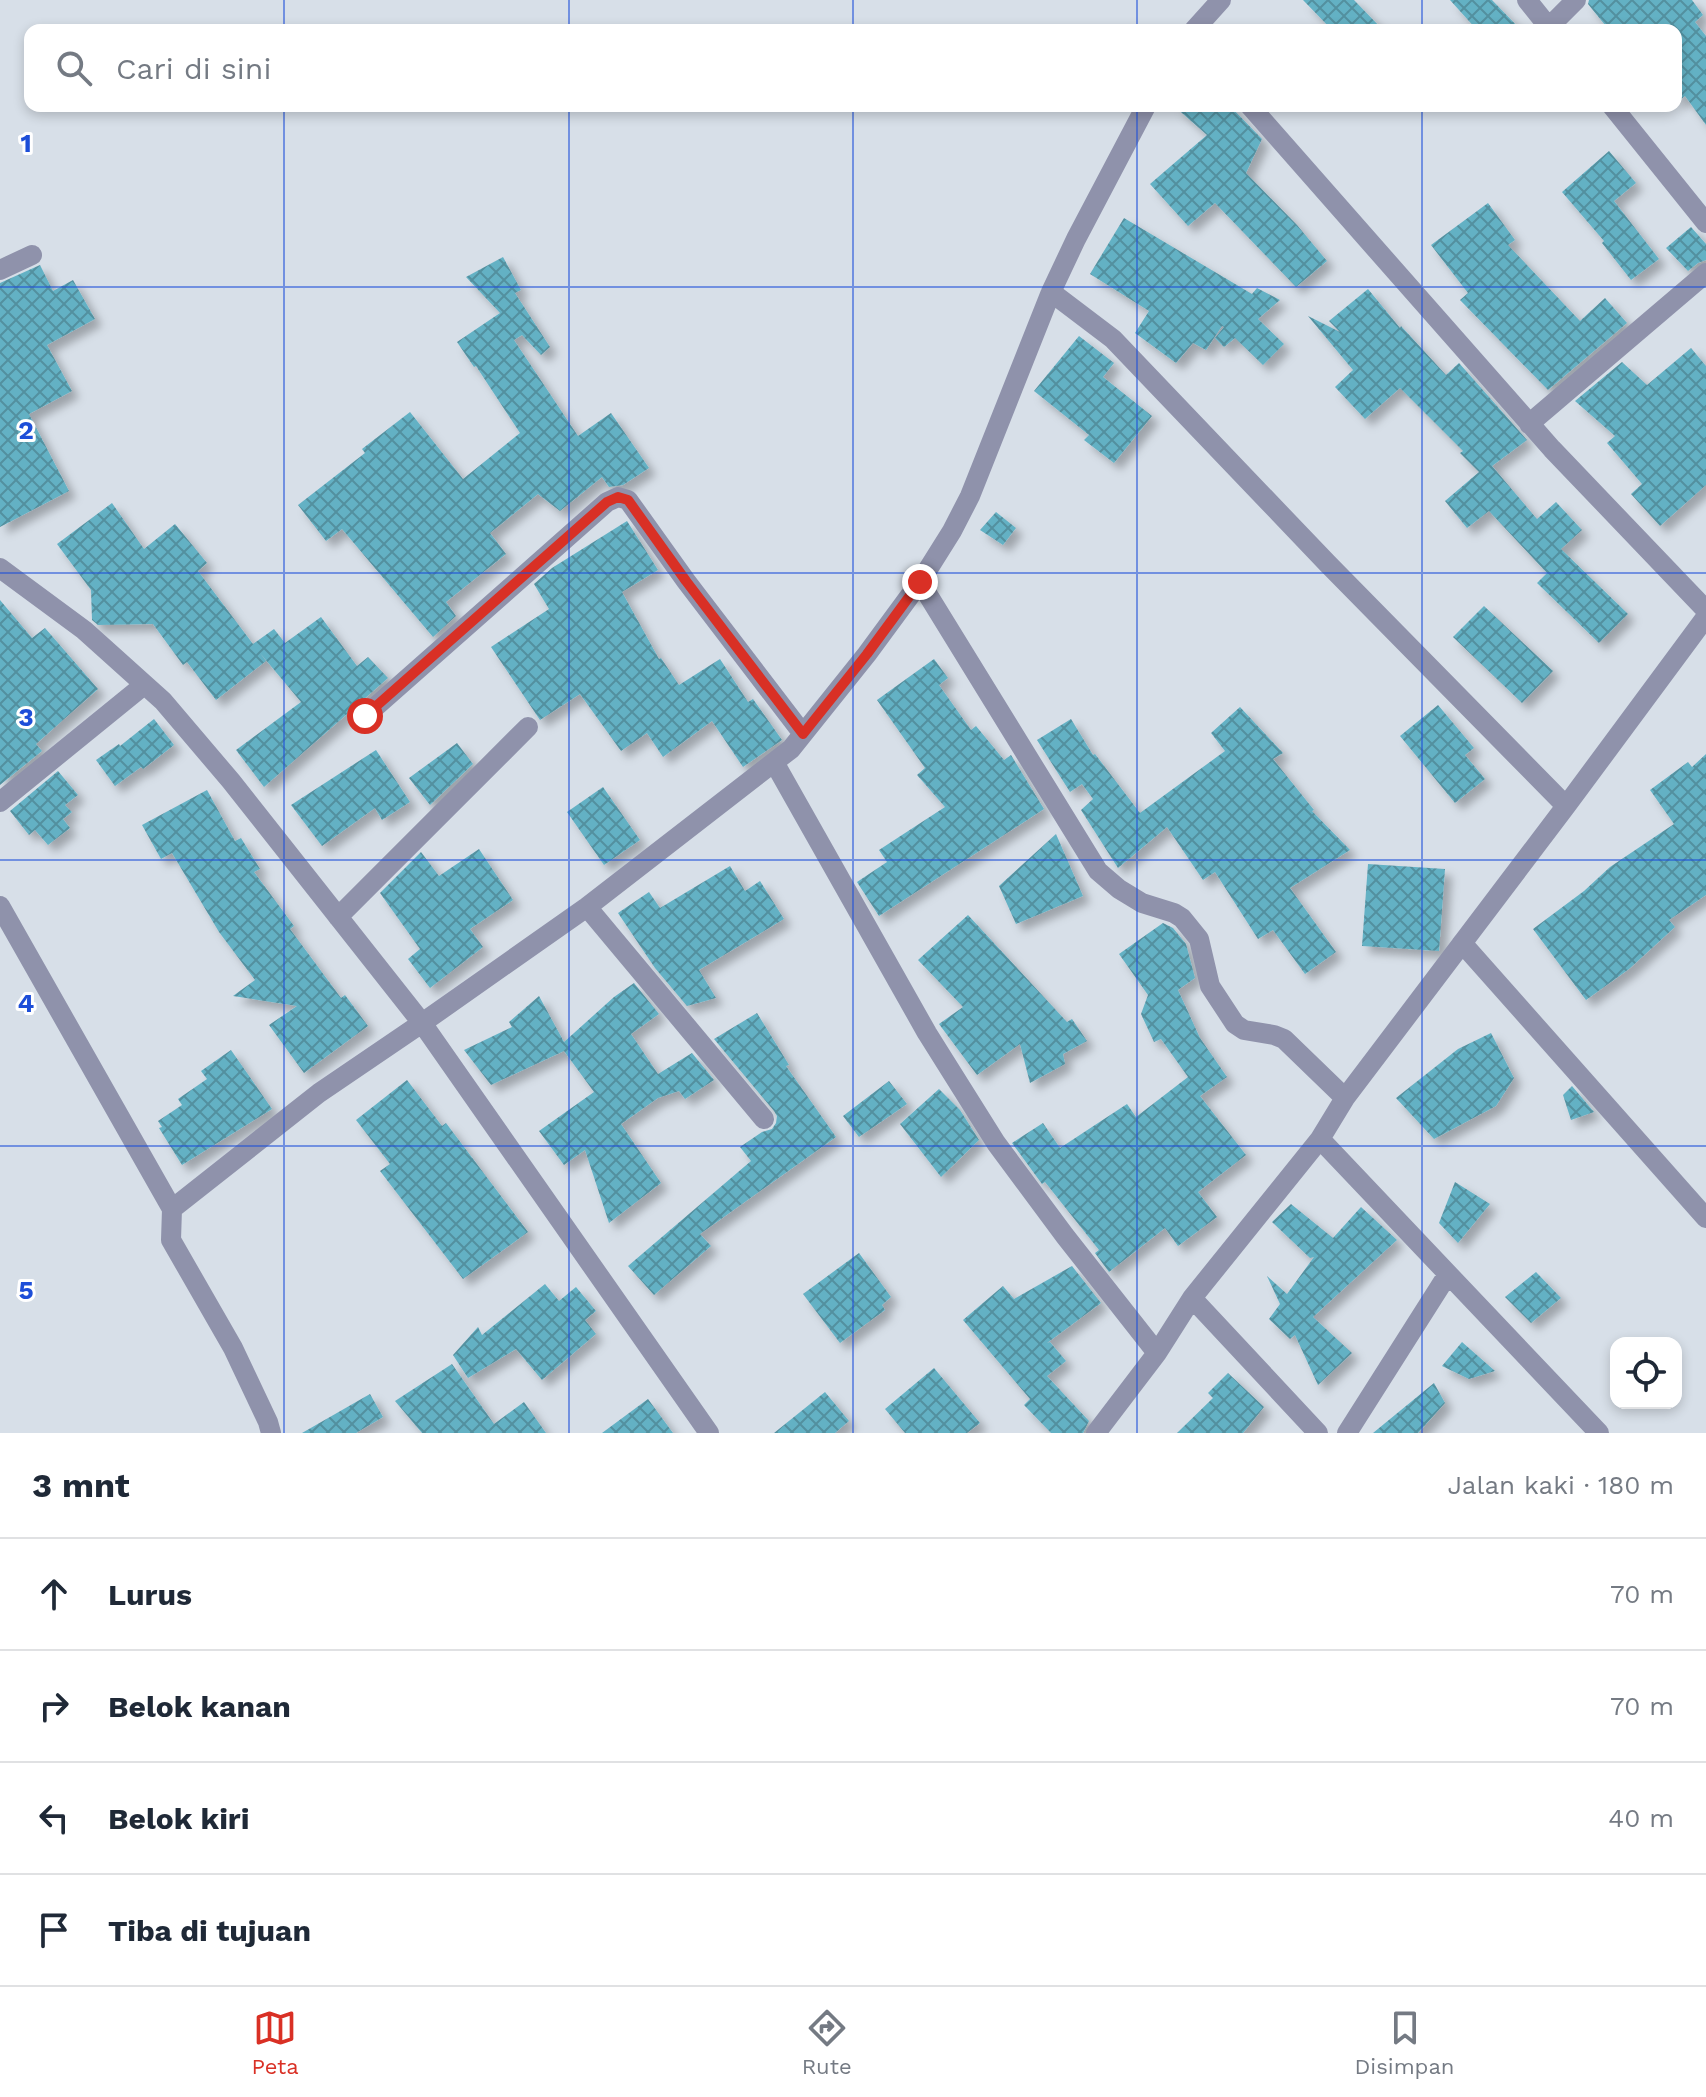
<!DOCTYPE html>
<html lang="id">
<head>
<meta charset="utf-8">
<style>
  :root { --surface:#fff; --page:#f6f6f7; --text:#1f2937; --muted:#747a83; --line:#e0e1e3; --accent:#d93025 }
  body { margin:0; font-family:"Work Sans",sans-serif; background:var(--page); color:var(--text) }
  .controls { position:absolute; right:24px; bottom:24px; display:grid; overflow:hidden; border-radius:16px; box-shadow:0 4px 12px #0003 }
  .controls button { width:72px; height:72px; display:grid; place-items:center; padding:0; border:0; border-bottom:2px solid var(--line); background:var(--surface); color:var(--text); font:40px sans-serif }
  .stop { position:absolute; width:24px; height:24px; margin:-18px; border:6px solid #d93025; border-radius:50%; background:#fff }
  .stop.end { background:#d93025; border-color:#fff; box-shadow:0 2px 8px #0008 }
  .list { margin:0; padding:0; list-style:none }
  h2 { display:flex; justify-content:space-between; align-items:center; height:104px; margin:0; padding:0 32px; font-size:34px }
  h2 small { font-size:26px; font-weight:400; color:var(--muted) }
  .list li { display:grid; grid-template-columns:52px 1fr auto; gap:24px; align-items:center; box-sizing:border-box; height:112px; padding:0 32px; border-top:2px solid var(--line) }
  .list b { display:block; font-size:30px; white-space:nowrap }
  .list em { font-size:26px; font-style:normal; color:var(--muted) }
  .icon { flex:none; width:44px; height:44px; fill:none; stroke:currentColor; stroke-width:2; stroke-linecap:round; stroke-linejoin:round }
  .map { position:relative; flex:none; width:1706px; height:1433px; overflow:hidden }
  .search { position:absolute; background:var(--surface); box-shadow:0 4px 12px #0003; left:24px; right:24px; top:24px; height:88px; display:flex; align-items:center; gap:20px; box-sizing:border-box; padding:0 28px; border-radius:16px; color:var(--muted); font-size:30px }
  .sheet { height:552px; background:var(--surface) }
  nav { display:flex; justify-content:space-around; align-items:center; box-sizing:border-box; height:112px; border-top:2px solid var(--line); background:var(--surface); font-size:22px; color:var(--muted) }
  nav a { display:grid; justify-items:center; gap:4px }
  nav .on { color:var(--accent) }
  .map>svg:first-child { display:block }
  .building { fill:url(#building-cross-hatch); filter:url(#shadow) }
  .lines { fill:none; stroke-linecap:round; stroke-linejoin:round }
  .minor { stroke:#8f92ab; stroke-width:20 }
  .route { stroke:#d93025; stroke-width:10 }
  .grid { fill:none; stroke:#1d4ed8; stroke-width:2; stroke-opacity:0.55 }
  .grid-label { font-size:26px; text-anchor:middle; font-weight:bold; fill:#1d4ed8; stroke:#fff; stroke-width:6; stroke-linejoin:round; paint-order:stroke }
</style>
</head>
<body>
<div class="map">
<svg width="1706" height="1433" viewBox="0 0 1706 1433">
  <defs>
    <pattern id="building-cross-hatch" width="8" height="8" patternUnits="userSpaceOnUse" patternTransform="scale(2)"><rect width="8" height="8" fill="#64b1c4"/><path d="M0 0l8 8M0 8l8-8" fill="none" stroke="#52909f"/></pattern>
    <filter id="shadow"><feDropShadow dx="7" dy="7" stdDeviation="4" flood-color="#0004"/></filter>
  </defs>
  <rect width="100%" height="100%" fill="#d7dfe8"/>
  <path class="building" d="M1303,0H1354L1383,30H1332Z
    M1450,0H1492L1521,30H1477Z
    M1589,0H1692L1703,15L1695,22L1706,36V125L1685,96L1676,103V30H1609L1588,4Z
    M1174,106H1230L1262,139L1246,173L1297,225L1327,261L1296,287L1215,203L1188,226L1150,184L1207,135Z
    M1609,151L1636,183L1614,201L1659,259L1631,280L1602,243L1604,241L1562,192Z
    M1488,203L1515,240L1508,245L1580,321L1605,298L1627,323L1548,390L1460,300L1468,293L1431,245Z
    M1124,218L1252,294L1257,288L1280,300L1258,319L1284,344L1263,365L1235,338L1224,347L1215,338L1224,327L1222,326L1206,350L1193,343L1176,363L1135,333L1149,311L1090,274Z
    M1691,227L1706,244V260L1698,263L1688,271L1666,248Z
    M503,257L521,290L515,293L550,347L541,355L522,335L514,340L578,436L611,413L649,468L623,485L609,487L602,477L560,511L538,494L490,533L506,554L446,602L456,616L433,637L342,529L326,541L298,505L365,453L362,449L410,412L463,479L520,433L476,366L474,367L457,342L500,313L466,277Z
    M40,265L53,291L73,280L95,319L47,345L72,391L29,414L69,491L0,527V283Z
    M1368,289L1400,328L1401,326L1446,375L1459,363L1527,440L1492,466L1537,519L1556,502L1582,530L1561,549L1628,614L1599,643L1537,583L1547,573L1489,511L1467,528L1445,501L1479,472L1460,453L1463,451L1400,388L1365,419L1335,387L1353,370L1308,316L1340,332L1329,321Z
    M1079,336L1114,363L1103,377L1152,416L1114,463L1084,440L1089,435L1034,391Z
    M1691,348L1706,366V485L1660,526L1631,494L1642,484L1607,443L1615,436L1575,401L1622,362L1647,385Z
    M112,503L144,549L175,524L207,563L198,571L253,644L274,629L285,643L321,617L357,666L368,657L388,678L264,787L236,750L301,702L260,653L266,661L216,700L187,662L183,665L153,624L98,625L92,620L91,590L57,544Z
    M996,512L1016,528L1003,545L980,530Z
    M627,521L658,570L622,592L659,659L661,658L679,685L720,659L748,702L753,699L782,740L743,767L712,721L663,757L647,733L621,751L580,694L540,720L491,647L549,609L534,584L552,568Z
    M0,600L32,638L45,628L98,689L36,744L42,751L0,785Z
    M1484,606L1553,671L1522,703L1453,637Z
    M934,659L948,678L939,685L971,730L976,726L1004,760L1011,755L1044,809L879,916L857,882L887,862L879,850L945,807L917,775L925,768L877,700Z
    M1438,705L1474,748L1465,755L1485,779L1455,803L1400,736Z
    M1240,707L1283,753L1273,759L1314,810L1312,811L1350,850L1290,888L1336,952L1305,974L1273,930L1258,939L1215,872L1203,880L1167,827L1118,868L1081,810L1093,799L1082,784L1070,792L1037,740L1071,719L1093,755L1095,754L1140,813L1225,751L1211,733Z
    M154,719L174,745L143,769L141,767L115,786L96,760L119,744L120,746Z
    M457,743L473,764L430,805L409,778Z
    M376,750L410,802L382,820L375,808L322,846L291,805Z
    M1706,754V895L1669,920L1675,927L1629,969L1586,1000L1533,929L1584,891L1610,867L1674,824L1650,790L1688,762L1692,767Z
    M58,771L78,795L65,805L72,812L63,819L70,828L48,845L35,830L29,835L10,811Z
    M603,787L640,840L604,865L567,812Z
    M207,790L235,841L241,838L260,869L254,872L294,926L290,929L341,998L345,995L368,1026L304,1073L269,1025L297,1006L233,996L255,980L219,932L172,853L161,859L142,825Z
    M1056,834L1083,896L1016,924L999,886Z
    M479,849L513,900L470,929L483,947L430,988L408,959L420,949L380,893L421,852L439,876Z
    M1368,864L1445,869L1439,951L1362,946Z
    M730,866L745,891L760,881L784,919L699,970L716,998L687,1006L655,968L618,913L649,892L660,908Z
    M968,915L1067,1022L1072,1019L1087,1041L1063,1054L1065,1064L1030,1083L1020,1044L977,1075L939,1024L963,1007L918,960Z
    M1163,923L1173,928L1186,944L1195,978L1178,990L1200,1038L1227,1077L1200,1096L1246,1155L1198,1192L1217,1217L1178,1246L1165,1228L1109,1272L1095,1253L1099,1250L1045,1182L1042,1184L1012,1143L1043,1123L1060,1148L1127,1104L1136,1117L1188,1077L1161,1039L1154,1042L1141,1014L1148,995L1119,954Z
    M634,983L659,1014L631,1034L658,1074L692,1053L714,1080L685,1099L679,1091L658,1098L621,1124L661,1183L609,1223L585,1150L564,1165L539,1131L594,1092L564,1051L491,1085L464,1050L512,1027L509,1022L539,996L564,1042L614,997Z
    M757,1013L789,1065L786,1066L836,1137L700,1234L711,1246L654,1295L628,1266L751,1161L740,1147L762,1132L772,1129L776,1123L777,1116L774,1111L714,1039Z
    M1491,1033L1514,1078L1496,1106L1434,1139L1396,1098L1458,1049Z
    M231,1050L272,1109L182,1165L159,1128L162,1127L158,1121L182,1105L178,1099L207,1079L201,1071Z
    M407,1080L442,1126L446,1123L528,1232L463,1279L380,1171L390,1164L356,1120Z
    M889,1081L907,1104L859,1137L843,1116Z
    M1572,1086L1594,1112L1571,1120L1563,1095Z
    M939,1089L960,1110L979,1140L941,1177L900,1124Z
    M1455,1182L1490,1204L1458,1243L1439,1223Z
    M1291,1204L1333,1238L1361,1207L1397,1240L1313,1317L1352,1353L1318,1385L1295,1335L1290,1339L1269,1319L1280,1304L1267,1276L1287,1294L1314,1257L1310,1258L1272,1222Z
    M859,1253L891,1297L882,1305L885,1310L840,1343L803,1294Z
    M1072,1266L1101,1303L1047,1343L1050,1342L1066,1361L1047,1376L1089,1421L1083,1433H1051L1024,1405L1030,1399L963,1320L1003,1286L1014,1299Z
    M1536,1272L1561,1298L1531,1323L1505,1297Z
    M545,1284L559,1301L576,1287L596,1311L585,1320L596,1334L542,1380L516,1349L468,1378L453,1355L478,1327L482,1335Z
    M1462,1342L1495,1371L1469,1379L1442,1366Z
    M452,1364L494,1424L524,1402L546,1433H422L395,1401Z
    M934,1368L980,1423L967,1433H905L885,1409Z
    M1228,1373L1264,1407L1243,1433H1177L1213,1398L1208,1393Z
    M1434,1383L1445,1403L1418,1433H1373Z
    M825,1392L849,1421L835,1433H774Z
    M370,1394L383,1417L356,1433H302Z
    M648,1399L673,1433H602Z"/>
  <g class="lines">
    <path class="minor" d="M1527,0L1551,30
      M1549,27L1576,0
      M1194,30L1221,0
      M1250,106L1552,449L1706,610
      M1612,106L1706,223
      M0,270L32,255
      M1051,292L1113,339L1328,564L1566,806
      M1529,424L1706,273
      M0,568L84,630L163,701L231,781L422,1023L709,1433
      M920,582L1098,871L1119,889L1142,903L1174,913L1182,918L1199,939L1210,986L1235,1024L1244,1030L1274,1035L1284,1039L1345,1098
      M365,716L607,502L618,497L628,500L686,581L803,734
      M774,762L927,1033L996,1143L1065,1236L1157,1353
      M0,802L144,685
      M0,906L172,1209
      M587,907L764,1119
      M338,917L528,727
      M1462,943L1706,1218
      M1320,1139L1599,1433
      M1192,1298L1318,1433
      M271,1433L268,1422L233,1348L171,1240L172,1209L319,1093L422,1023L587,907L791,749L867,654L920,582L952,531L970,496L1051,292L1076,239L1146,106
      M1096,1433L1157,1353L1192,1298L1320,1139L1345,1098L1566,806L1706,617
      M1347,1433L1448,1274"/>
  </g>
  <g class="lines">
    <path class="route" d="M365,716L607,502L618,497L628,500L686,581L803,734L867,654L920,582"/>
  </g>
  <path class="grid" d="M284,0V30M569,0V30M853,0V30M1137,0V30M1422,0V30M284,106V1433M569,106V1433M853,106V1433M1137,106V1433M1422,106V1433M0,287H1706M0,573H1706M0,860H1706M0,1146H1706"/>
  <g class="grid-label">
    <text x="26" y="152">1</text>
    <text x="26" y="439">2</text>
    <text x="26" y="726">3</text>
    <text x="26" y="1012">4</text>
    <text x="26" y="1299">5</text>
  </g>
</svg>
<div class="controls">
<button><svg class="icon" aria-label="locate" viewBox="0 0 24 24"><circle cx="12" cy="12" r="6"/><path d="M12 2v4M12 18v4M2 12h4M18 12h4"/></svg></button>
</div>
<div class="stop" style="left:365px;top:716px"></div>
<div class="stop end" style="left:920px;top:582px"></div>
<div class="search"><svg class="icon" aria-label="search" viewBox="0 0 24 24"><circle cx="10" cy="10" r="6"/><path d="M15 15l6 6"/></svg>Cari di sini</div>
</div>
<section class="sheet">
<h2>3 mnt<small>Jalan kaki · 180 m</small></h2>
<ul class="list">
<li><svg class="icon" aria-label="ahead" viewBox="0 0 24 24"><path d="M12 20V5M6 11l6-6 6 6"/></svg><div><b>Lurus</b></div><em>70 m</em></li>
<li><svg class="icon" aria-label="right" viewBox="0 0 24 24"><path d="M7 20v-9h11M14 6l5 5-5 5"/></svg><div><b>Belok kanan</b></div><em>70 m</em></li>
<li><svg class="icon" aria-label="left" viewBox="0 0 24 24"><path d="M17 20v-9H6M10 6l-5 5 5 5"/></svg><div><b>Belok kiri</b></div><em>40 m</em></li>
<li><svg class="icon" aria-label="arrive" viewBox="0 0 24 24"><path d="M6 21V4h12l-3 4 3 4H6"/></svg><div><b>Tiba di tujuan</b></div></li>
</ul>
</section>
<nav>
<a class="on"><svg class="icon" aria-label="map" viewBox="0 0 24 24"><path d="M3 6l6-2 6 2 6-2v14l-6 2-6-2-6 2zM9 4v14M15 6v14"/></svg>Peta</a>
<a><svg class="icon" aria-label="directions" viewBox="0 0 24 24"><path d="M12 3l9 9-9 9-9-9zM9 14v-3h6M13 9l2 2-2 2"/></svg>Rute</a>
<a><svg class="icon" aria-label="saved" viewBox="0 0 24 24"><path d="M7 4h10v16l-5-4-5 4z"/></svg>Disimpan</a>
</nav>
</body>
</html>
